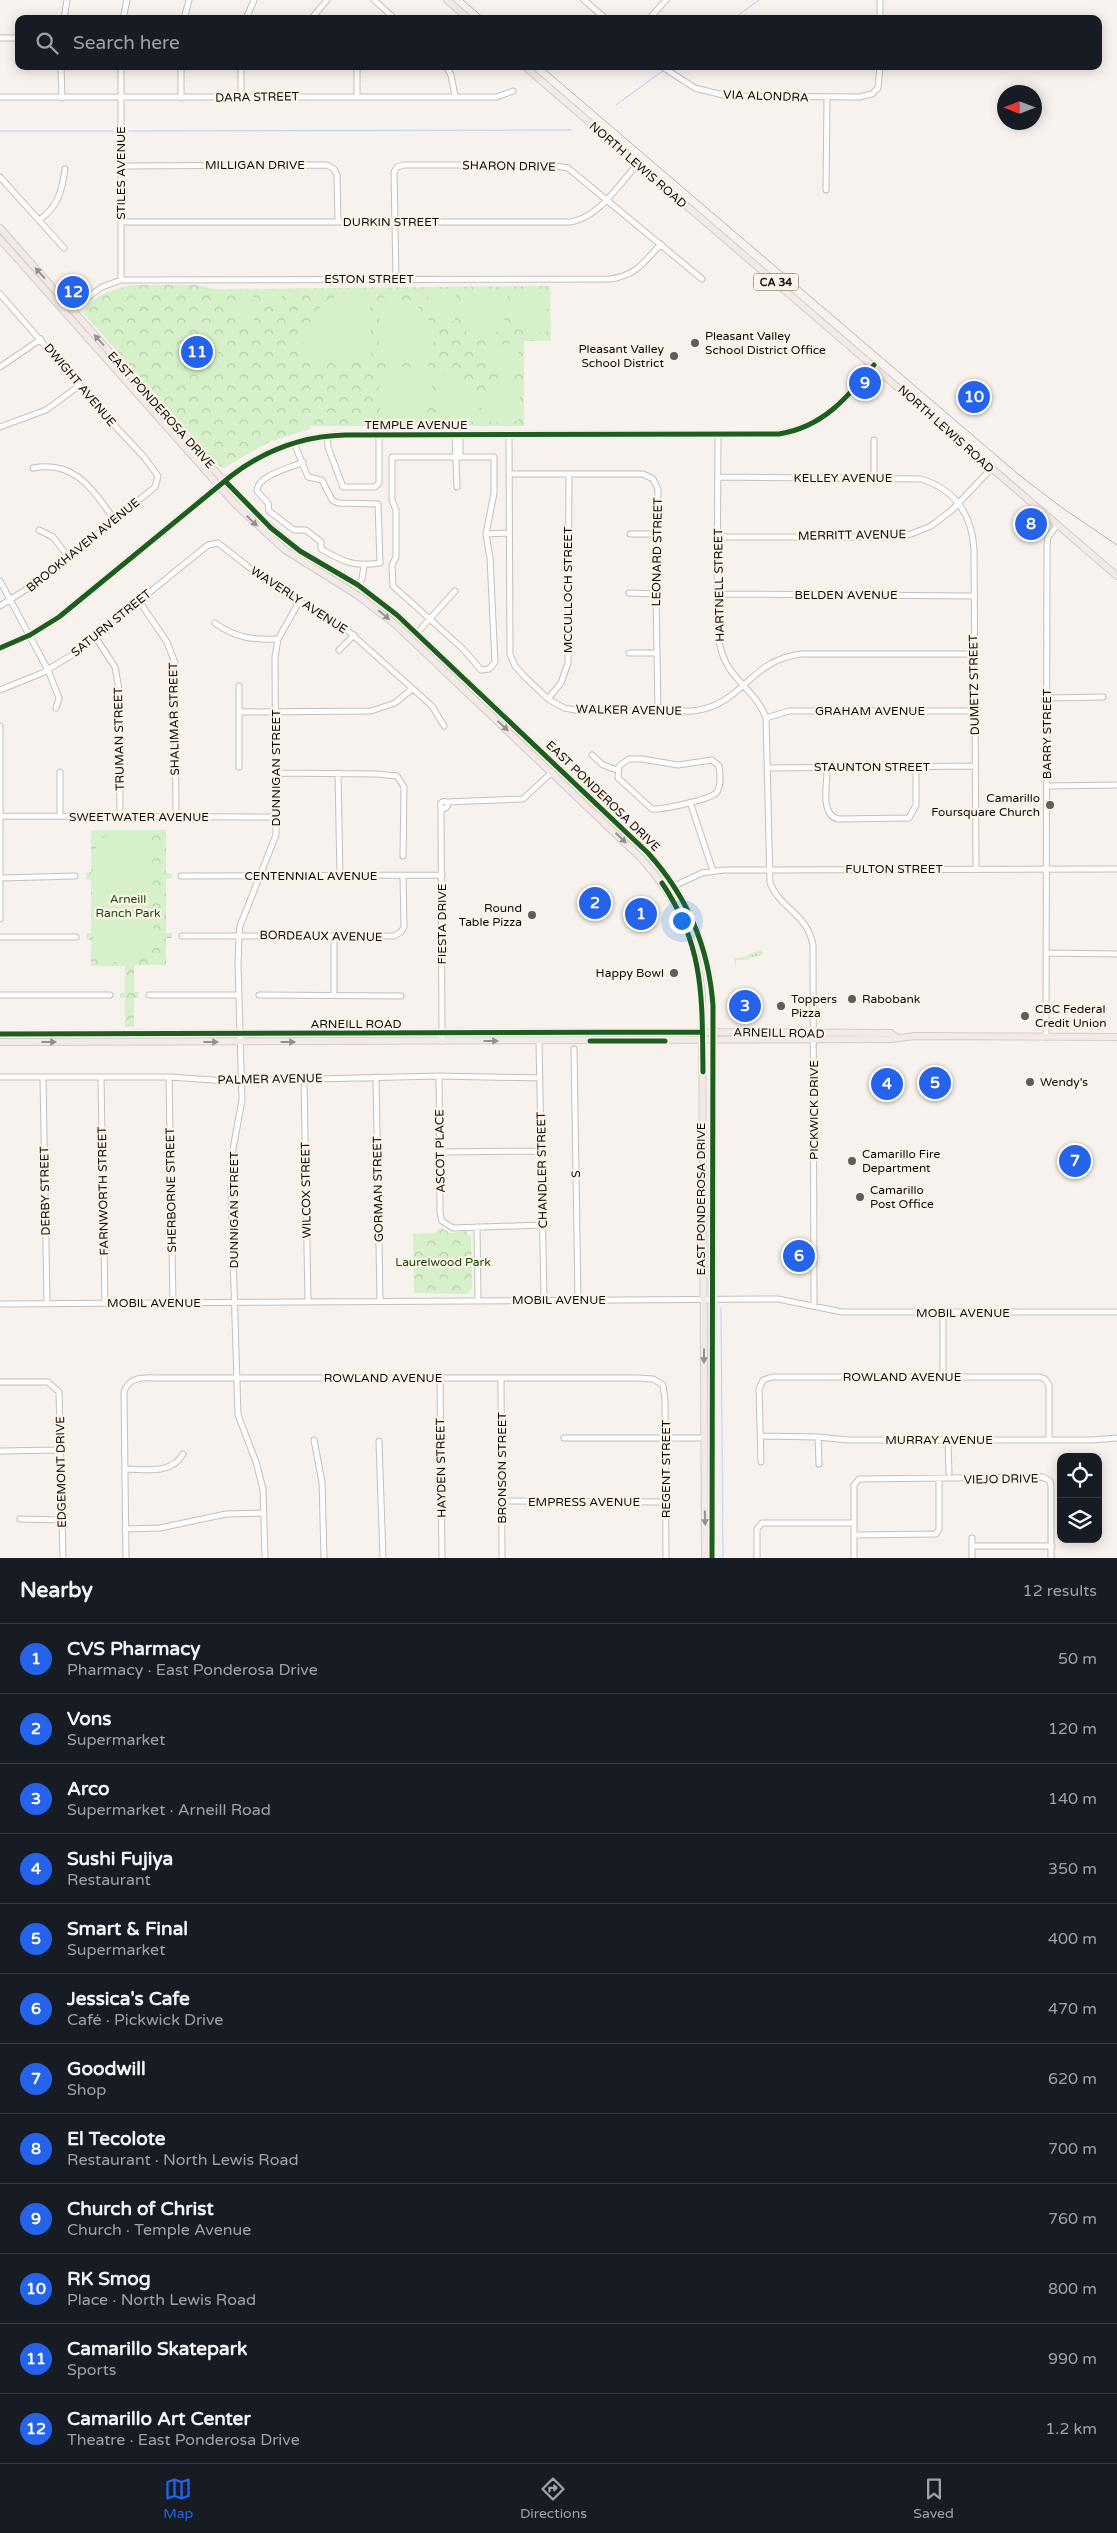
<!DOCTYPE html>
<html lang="en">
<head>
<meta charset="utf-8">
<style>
  :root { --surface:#171b24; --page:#242831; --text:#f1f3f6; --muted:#9ea1a6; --line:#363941; --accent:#2563eb }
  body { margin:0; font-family:"Varela Round",sans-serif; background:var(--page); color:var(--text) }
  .controls { position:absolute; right:15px; bottom:15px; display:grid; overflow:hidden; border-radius:10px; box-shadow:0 2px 12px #0003 }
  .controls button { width:45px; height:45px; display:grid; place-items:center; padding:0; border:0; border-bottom:1px solid var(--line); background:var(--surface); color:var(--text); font:25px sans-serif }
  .compass { position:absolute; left:997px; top:85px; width:45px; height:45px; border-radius:50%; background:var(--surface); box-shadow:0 2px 12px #0003; rotate:270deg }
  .you { position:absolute; left:681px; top:920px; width:18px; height:18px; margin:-12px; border:4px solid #fff; border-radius:50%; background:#1a73e8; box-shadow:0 0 0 8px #1a73e833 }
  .badge { display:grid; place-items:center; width:32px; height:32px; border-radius:50%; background:var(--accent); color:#fff; font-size:16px; font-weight:700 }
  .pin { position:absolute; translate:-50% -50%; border:2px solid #fff; box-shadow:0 1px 5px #0006 }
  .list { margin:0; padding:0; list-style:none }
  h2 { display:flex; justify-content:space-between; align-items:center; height:65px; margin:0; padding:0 20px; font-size:21px }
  h2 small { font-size:16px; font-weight:400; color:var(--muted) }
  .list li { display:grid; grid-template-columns:32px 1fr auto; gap:15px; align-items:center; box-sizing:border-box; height:70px; padding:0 20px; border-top:1px solid var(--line) }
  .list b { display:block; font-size:19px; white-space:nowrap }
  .list p { margin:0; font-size:16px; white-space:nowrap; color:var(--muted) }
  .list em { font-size:16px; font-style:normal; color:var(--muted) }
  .icon { flex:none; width:28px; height:28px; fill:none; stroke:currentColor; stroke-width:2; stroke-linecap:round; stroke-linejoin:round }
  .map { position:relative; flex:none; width:1117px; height:1558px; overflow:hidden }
  .search { position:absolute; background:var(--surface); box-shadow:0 2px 12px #0003; left:15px; right:15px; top:15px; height:55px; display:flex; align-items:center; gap:12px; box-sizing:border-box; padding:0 18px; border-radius:10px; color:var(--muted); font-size:19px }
  .sheet { height:905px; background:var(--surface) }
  nav { display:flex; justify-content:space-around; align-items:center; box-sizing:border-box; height:70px; border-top:1px solid var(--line); background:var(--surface); font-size:14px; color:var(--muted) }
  nav a { display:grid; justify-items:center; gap:2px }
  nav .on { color:var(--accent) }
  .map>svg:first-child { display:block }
  .grass { fill:url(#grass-tufts) }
  .park { fill:url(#park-crowns) }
  .garden { fill:#d6f1c9 }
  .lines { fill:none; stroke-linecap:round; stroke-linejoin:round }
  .stream { stroke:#b2d4f6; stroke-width:1 }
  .minor-casing { stroke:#c4c0bd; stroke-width:7 }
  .major-casing { stroke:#d0cecc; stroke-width:8 }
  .minor { stroke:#fefdfc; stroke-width:5 }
  .major { stroke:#f3e9e7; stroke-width:6 }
  .rail { stroke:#b8b7b6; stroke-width:1 }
  .cycleway-casing { stroke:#fbf3e9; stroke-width:8 }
  .cycleway { stroke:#1b5e20; stroke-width:5 }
  .oneway { fill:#97908e }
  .poi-dot { fill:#605c58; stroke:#fbf3e9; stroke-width:2 }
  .labels { text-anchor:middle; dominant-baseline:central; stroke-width:4.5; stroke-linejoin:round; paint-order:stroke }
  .shield { fill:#fbf3e9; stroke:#55514c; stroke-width:1 }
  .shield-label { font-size:11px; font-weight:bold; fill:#0e0b08 }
  .street-label { font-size:12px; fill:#0e0b08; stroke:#fbf3e9 }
  .poi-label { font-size:12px; fill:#0e0b08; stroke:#fbf3e9; text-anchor:start }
  .park-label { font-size:12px; fill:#194d03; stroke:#fbf3e9 }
</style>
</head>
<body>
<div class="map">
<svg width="1117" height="1558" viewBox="0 0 1117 1558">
  <defs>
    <pattern id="grass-tufts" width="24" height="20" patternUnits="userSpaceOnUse" patternTransform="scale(1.25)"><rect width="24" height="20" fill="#d6f1c9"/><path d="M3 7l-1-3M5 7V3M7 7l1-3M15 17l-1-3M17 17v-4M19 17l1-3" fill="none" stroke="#b6cdab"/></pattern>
    <pattern id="park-crowns" width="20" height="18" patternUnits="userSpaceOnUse" patternTransform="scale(1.25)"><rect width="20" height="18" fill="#d6f1c9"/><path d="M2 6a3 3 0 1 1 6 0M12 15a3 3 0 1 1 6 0" fill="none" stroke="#b6cdab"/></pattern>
  </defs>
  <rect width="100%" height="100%" fill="#f7f2ed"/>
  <path class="grass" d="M759,950L764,952L760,956L752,957L748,960H736V970L734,958L744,957Z"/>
  <path class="park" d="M132,285H196L216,289L550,286L551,341H524V426H310V429L269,442L224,468L218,465L84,314C89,295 116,289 132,285Z
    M91,830H166V873L172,874V878L166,879V933H172V938H166V965H134V992H139V998H134V1027H125V998H120V993L125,992V966H91V940L86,939V933H91V880L86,879V873L91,872Z
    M440,1228L451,1233L465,1231L471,1236L472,1289L467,1294L414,1293L413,1234L435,1233Z"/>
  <path class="garden" d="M454,289L456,292L455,321L438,320L429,312L427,290Z
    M510,289H545L547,292V332L528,333L513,327L509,319Z
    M355,290H370L371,354L367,357H300C307,319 315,300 355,290Z
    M508,290L503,328L485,339H467L463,294L467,291Z
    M236,291H254V299H236Z
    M264,291H282V300L264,299Z
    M379,298C423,298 435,315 434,357L385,358L380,352Z
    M236,305H254V313H236Z
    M236,319H254V327H236Z
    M198,339H214L218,354C206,363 194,371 179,365L176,350L182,343Z
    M515,344L518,346V375H507L492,370L487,357V345Z
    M434,366C433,390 431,409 413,426L380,425L379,372L382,368Z
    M437,374C473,375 482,387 479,422L442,420L436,416Z
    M505,381H520V418L517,421L481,422L482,397L495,385Z
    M123,830L141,835L152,850L153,936C151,947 145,957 133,962C117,967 98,957 94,940C89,919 93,882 93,859C95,842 106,831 123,830Z"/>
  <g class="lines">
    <path class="stream" d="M733,19L759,0
      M616,105L664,70
      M0,131H113
      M129,131L571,130
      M721,1308L723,1558"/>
    <defs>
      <path id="minor" d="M374,0L395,19
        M584,0L606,19
        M64,19L67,0
        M123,19L127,0
        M184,19L189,0
        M246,19L254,0
        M311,19L327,0
        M649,19L666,0
        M880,19V0
        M0,38H19
        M61,66L62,98
        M121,66V280
        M181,66V98
        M241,66V98
        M357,66V96
        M446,66L451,75L455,96
        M661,66L695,88L727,96L859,97L872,94L878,88L880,66
        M0,97H497L513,91
        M121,166L327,165L334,169L337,175L338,222
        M0,177L64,248
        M826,190L827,98
        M39,220C58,207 62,191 65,169
        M121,222H570C599,218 618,185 637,165
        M396,279L394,172L397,167L404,165H550L568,168L702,279
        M0,294L115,426L144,457L158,476L155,487L38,582L0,606
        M72,309L102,287L121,280L610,279C636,276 644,262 661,244
        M0,367L41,339
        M0,427L46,410L80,385
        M455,435L457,487
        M509,435L510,654L515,666L526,678L548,699L564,708L581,711H693C744,705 749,660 801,654H974
        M327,436L328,447L343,487H375L379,483V435
        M718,436L717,619C718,636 719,652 729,668C741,686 758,696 766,718L770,883C781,910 807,913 813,945L814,1306
        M294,443L308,477L322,480L332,500L338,503L378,504L380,563C353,567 344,562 321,549V542L306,530H294L269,511L268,503L257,491C257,475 291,468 303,462
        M392,457H494V493L486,534L490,558L495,662L489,669L481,670L463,649L393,586L392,565L396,557V510L392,500Z
        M457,457L460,453V435
        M33,468C76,460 92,490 115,520
        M509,474H643L653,479L658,489L656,594L658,712
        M719,477L921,479C955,489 972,515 974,549L976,869
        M874,477V440
        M39,530L53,537L69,558
        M486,534L509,533
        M630,534H656
        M718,537H881L911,534L931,526L952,510L991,469
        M0,581L48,670L59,698L56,708
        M358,585L362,579L364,565
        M629,593L656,594
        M718,594L973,596
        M139,601L167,642L175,663L176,817
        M215,623C235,638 254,640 278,639
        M417,633L455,591
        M96,638L115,667L119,689L120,817
        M339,650L354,635
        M629,653H656
        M0,690L42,673L72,655L208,545L218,543L265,580L346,629L432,706L444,726
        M1047,698L1103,697
        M548,699L561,683L568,663L569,475
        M239,712L371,711L395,703L412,689
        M766,718L789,711H975
        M0,726V919
        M592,755L603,765L617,770
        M629,759H642L678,765L712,760L719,766C720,773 722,787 716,793C709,800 661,810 652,809L618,778L619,766Z
        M239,767V686
        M827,767C828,782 819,814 838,819L909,818L916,805V767
        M768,768L975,766
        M60,772V816
        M276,773L376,774L397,776L404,787L403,856
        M338,773L340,877
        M1047,786L1117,785
        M440.5 805a3.5 3.5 0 1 1 7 0a3.5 3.5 0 1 1-7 0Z
        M446,802L523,799L552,772
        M690,802L713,871
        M441,807L442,1041
        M2,816L276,817
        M181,876L442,875
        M1,878L75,876
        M674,886L702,873L724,870L1117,869
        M182,936H394L401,932L404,927L403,876
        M334,936V995
        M0,937H76
        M1047,953L1117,954
        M0,995H110
        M149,995H238
        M259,995L401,996
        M1046,1037L1047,545L1048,537L1057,525
        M539,1041L544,1300
        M574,1049L578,1300
        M439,1076L440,1213L442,1221L453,1228L543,1225
        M0,1077H169L228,1081L439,1076L540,1078
        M169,1077L173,1304
        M376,1077L380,1300
        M43,1078L47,1303
        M101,1078L105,1303
        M304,1079L308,1302
        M440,1152L542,1151
        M477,1227L478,1300
        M0,1304L778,1299L842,1312H1117
        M943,1377V1313
        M501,1378L502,1558
        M440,1379L442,1558
        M0,1382H48L59,1392L63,1558
        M761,1436L818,1437L848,1440H1092L1117,1438
        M818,1437L819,1464
        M564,1438H704
        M314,1440L322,1482L324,1558
        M948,1440L949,1473
        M379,1441L383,1558
        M0,1451L61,1450
        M761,1462L759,1389L763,1380L772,1377H1040L1045,1379L1049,1385V1440
        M125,1469C146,1469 171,1475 183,1454
        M502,1501L666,1502
        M20,1519L62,1520
        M125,1529L160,1528L226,1514L264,1513
        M854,1535L936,1534L939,1529V1480
        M972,1538V1558
        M972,1546H1052
        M126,1558L124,1392C129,1375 146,1378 161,1378H637L653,1379L663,1385L665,1400L666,1558
        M265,1558L263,1489L256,1462L238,1415L231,1190L233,1149L242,1100L238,964L239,935L240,926L276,835L275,657L278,639L299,602
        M757,1558V1529L762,1523H854
        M854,1558V1485L859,1479L1043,1477L1050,1481L1051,1486V1558"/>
      <path id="major" d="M447,0L469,19
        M524,66L1117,576
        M0,228L246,506L300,551L358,585L397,615L648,853C687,896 709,948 713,1006L712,1558
        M0,239L236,505L285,550L357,595L396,625L642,859C676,897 698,944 702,996L705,1558
        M0,648L30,635L59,617L231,476C265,450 302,436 345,435L779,434C823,427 847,398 874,365
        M0,1034L702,1032L891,1033L896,1037
        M0,1042L891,1039L915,1036L1117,1037"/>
    </defs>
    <use href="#minor" class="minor-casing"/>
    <use href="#major" class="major-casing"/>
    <use href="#minor" class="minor"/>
    <use href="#major" class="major"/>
    <path class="rail" d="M463,0L485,19
      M541,66L1018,474L1061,507L1117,545"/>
    <defs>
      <path id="cycleway" d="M225,481L271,528L300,551L358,585L397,615L648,853C687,896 709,948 713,1006L712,1558
        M0,648L30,635L59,617L231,476C265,450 302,436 345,435L779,434C823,427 847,398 874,365
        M662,883C705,947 702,999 703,1072
        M0,1034L702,1032
        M590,1041H665"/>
    </defs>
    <use href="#cycleway" class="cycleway-casing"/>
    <use href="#cycleway" class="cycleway"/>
  </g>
  <defs><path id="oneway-solid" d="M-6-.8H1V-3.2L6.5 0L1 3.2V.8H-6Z" transform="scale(1.25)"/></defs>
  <g class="oneway">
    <use href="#oneway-solid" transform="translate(40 273) rotate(-132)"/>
    <use href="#oneway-solid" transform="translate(99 340) rotate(-132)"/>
    <use href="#oneway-solid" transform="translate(252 521) rotate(45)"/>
    <use href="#oneway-solid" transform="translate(384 615) rotate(40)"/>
    <use href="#oneway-solid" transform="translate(503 726) rotate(43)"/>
    <use href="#oneway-solid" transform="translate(621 838) rotate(44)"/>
    <use href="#oneway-solid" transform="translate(491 1041)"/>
    <use href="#oneway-solid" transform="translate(49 1042)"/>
    <use href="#oneway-solid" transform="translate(211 1042)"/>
    <use href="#oneway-solid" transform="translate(288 1042)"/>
    <use href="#oneway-solid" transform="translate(704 1356) rotate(90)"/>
    <use href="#oneway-solid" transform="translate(705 1518) rotate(89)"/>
  </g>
  <g class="poi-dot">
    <circle cx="695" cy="343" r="5"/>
    <circle cx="674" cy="356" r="5"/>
    <circle cx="1050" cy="805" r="5"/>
    <circle cx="532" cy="915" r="5"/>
    <circle cx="674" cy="973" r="5"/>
    <circle cx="852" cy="999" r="5"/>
    <circle cx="781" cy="1006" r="5"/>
    <circle cx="1025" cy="1016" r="5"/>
    <circle cx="1030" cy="1082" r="5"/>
    <circle cx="852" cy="1161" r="5"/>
    <circle cx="860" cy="1197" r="5"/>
  </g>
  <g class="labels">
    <rect class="shield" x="753.5" y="273.5" width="45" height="17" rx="4"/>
    <g class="shield-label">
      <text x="776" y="282">CA 34</text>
    </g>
    <g class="street-label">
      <text transform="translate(766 96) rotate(2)">VIA ALONDRA</text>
      <text transform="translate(257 97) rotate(-1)">DARA STREET</text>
      <text x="255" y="165">MILLIGAN DRIVE</text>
      <text transform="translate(638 165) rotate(41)">NORTH LEWIS ROAD</text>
      <text transform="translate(509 166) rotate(1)">SHARON DRIVE</text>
      <text transform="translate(121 173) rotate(-90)">STILES AVENUE</text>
      <text x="391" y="222">DURKIN STREET</text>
      <text x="369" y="279">ESTON STREET</text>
      <text transform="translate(80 385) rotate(50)">DWIGHT AVENUE</text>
      <text transform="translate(161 410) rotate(48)">EAST PONDEROSA DRIVE</text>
      <text x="416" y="425">TEMPLE AVENUE</text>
      <text transform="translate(946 429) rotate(42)">NORTH LEWIS ROAD</text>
      <text x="843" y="478">KELLEY AVENUE</text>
      <text transform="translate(852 535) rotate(-1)">MERRITT AVENUE</text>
      <text transform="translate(83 545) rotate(-39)">BROOKHAVEN AVENUE</text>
      <text transform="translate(657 552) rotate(-89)">LEONARD STREET</text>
      <text transform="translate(719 585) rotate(-91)">HARTNELL STREET</text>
      <text transform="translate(568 590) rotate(-90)">MCCULLOCH STREET</text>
      <text x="846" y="595">BELDEN AVENUE</text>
      <text transform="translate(299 600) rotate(33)">WAVERLY AVENUE</text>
      <text transform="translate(111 623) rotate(-39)">SATURN STREET</text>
      <text transform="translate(974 685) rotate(-91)">DUMETZ STREET</text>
      <text transform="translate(629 710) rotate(1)">WALKER AVENUE</text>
      <text x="870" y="711">GRAHAM AVENUE</text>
      <text transform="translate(174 719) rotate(-91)">SHALIMAR STREET</text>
      <text transform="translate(1047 734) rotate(-90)">BARRY STREET</text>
      <text transform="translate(119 739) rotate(-91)">TRUMAN STREET</text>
      <text x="872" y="767">STAUNTON STREET</text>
      <text transform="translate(276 768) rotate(-90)">DUNNIGAN STREET</text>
      <text transform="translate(603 796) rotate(44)">EAST PONDEROSA DRIVE</text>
      <text x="139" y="817">SWEETWATER AVENUE</text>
      <text x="894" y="869">FULTON STREET</text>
      <text x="311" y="876">CENTENNIAL AVENUE</text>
      <text transform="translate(442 924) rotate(-90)">FIESTA DRIVE</text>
      <text transform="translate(321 936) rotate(1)">BORDEAUX AVENUE</text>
      <text x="356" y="1024">ARNEILL ROAD</text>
      <text transform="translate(779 1033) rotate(1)">ARNEILL ROAD</text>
      <text transform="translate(270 1079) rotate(-1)">PALMER AVENUE</text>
      <text transform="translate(814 1110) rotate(-90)">PICKWICK DRIVE</text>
      <text transform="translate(440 1151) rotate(-91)">ASCOT PLACE</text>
      <text transform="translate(542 1170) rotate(-91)">CHANDLER STREET</text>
      <text transform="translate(576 1174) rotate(-91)">S</text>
      <text transform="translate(378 1189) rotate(-91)">GORMAN STREET</text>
      <text transform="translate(171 1190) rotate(-91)">SHERBORNE STREET</text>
      <text transform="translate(306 1190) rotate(-91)">WILCOX STREET</text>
      <text transform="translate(45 1191) rotate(-91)">DERBY STREET</text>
      <text transform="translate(103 1191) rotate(-91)">FARNWORTH STREET</text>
      <text transform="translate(701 1199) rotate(-90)">EAST PONDEROSA DRIVE</text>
      <text transform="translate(234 1210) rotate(-90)">DUNNIGAN STREET</text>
      <text x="559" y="1300">MOBIL AVENUE</text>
      <text x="154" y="1303">MOBIL AVENUE</text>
      <text x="963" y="1313">MOBIL AVENUE</text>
      <text x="902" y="1377">ROWLAND AVENUE</text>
      <text x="383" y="1378">ROWLAND AVENUE</text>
      <text x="939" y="1440">MURRAY AVENUE</text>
      <text transform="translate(441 1468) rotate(-91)">HAYDEN STREET</text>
      <text transform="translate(502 1468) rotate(-90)">BRONSON STREET</text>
      <text transform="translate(666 1469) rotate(-90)">REGENT STREET</text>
      <text transform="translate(61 1472) rotate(-91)">EDGEMONT DRIVE</text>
      <text transform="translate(1001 1479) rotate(-1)">VIEJO DRIVE</text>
      <text x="584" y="1502">EMPRESS AVENUE</text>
    </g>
    <g class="poi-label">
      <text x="705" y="336">Pleasant Valley<tspan x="705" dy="14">School District Office</tspan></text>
      <text x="664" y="349" text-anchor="end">Pleasant Valley<tspan x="664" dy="14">School District</tspan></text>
      <text x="1040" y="798" text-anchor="end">Camarillo<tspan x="1040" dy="14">Foursquare Church</tspan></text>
      <text x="522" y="908" text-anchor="end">Round<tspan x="522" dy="14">Table Pizza</tspan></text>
      <text x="664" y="973" text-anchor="end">Happy Bowl</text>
      <text x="791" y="999">Toppers<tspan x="791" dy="14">Pizza</tspan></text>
      <text x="862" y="999">Rabobank</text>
      <text x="1035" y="1009">CBC Federal<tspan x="1035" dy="14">Credit Union</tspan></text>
      <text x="1040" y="1082">Wendy's</text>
      <text x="862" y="1154">Camarillo Fire<tspan x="862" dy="14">Department</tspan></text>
      <text x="870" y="1190">Camarillo<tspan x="870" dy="14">Post Office</tspan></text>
    </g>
    <g class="park-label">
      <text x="128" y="899">Arneill<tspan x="128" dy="14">Ranch Park</tspan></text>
      <text x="443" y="1262">Laurelwood Park</text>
    </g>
  </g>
</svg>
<div class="controls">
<button><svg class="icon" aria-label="locate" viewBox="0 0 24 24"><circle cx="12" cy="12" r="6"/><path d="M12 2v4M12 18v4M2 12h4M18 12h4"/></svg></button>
<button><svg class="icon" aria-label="layers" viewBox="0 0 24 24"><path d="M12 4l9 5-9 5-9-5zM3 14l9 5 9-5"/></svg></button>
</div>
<svg class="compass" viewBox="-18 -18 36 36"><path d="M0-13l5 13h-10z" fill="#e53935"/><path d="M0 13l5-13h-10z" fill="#9ea1a6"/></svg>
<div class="you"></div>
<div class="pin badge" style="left:641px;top:914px">1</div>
<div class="pin badge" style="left:595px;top:903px">2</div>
<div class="pin badge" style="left:745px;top:1006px">3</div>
<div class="pin badge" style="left:887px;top:1084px">4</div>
<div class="pin badge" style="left:935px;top:1083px">5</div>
<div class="pin badge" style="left:799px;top:1256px">6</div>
<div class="pin badge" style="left:1075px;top:1161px">7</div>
<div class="pin badge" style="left:1031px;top:524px">8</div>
<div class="pin badge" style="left:865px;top:383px">9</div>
<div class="pin badge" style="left:974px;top:397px">10</div>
<div class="pin badge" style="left:197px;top:352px">11</div>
<div class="pin badge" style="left:73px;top:292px">12</div>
<div class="search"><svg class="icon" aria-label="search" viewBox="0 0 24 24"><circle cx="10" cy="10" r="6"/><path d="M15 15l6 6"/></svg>Search here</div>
</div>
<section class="sheet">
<h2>Nearby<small>12 results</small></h2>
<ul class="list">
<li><span class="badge">1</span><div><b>CVS Pharmacy</b><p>Pharmacy · East Ponderosa Drive</p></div><em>50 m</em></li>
<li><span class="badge">2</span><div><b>Vons</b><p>Supermarket</p></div><em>120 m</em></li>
<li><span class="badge">3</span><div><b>Arco</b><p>Supermarket · Arneill Road</p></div><em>140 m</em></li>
<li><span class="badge">4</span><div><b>Sushi Fujiya</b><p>Restaurant</p></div><em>350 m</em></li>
<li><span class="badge">5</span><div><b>Smart &amp; Final</b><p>Supermarket</p></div><em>400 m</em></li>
<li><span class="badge">6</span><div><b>Jessica's Cafe</b><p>Café · Pickwick Drive</p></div><em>470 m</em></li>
<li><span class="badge">7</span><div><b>Goodwill</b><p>Shop</p></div><em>620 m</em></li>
<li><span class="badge">8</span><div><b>El Tecolote</b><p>Restaurant · North Lewis Road</p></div><em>700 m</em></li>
<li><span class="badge">9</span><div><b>Church of Christ</b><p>Church · Temple Avenue</p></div><em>760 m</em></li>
<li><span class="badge">10</span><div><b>RK Smog</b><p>Place · North Lewis Road</p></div><em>800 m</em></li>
<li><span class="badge">11</span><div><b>Camarillo Skatepark</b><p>Sports</p></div><em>990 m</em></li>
<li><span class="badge">12</span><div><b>Camarillo Art Center</b><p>Theatre · East Ponderosa Drive</p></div><em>1.2 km</em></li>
</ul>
</section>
<nav>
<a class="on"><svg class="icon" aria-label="map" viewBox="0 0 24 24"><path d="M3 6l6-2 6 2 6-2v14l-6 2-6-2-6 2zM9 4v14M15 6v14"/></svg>Map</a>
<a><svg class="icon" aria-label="directions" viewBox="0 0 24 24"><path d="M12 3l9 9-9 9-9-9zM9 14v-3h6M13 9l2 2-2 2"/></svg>Directions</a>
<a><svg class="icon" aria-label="saved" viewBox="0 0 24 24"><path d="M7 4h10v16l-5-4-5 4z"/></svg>Saved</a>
</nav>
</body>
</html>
